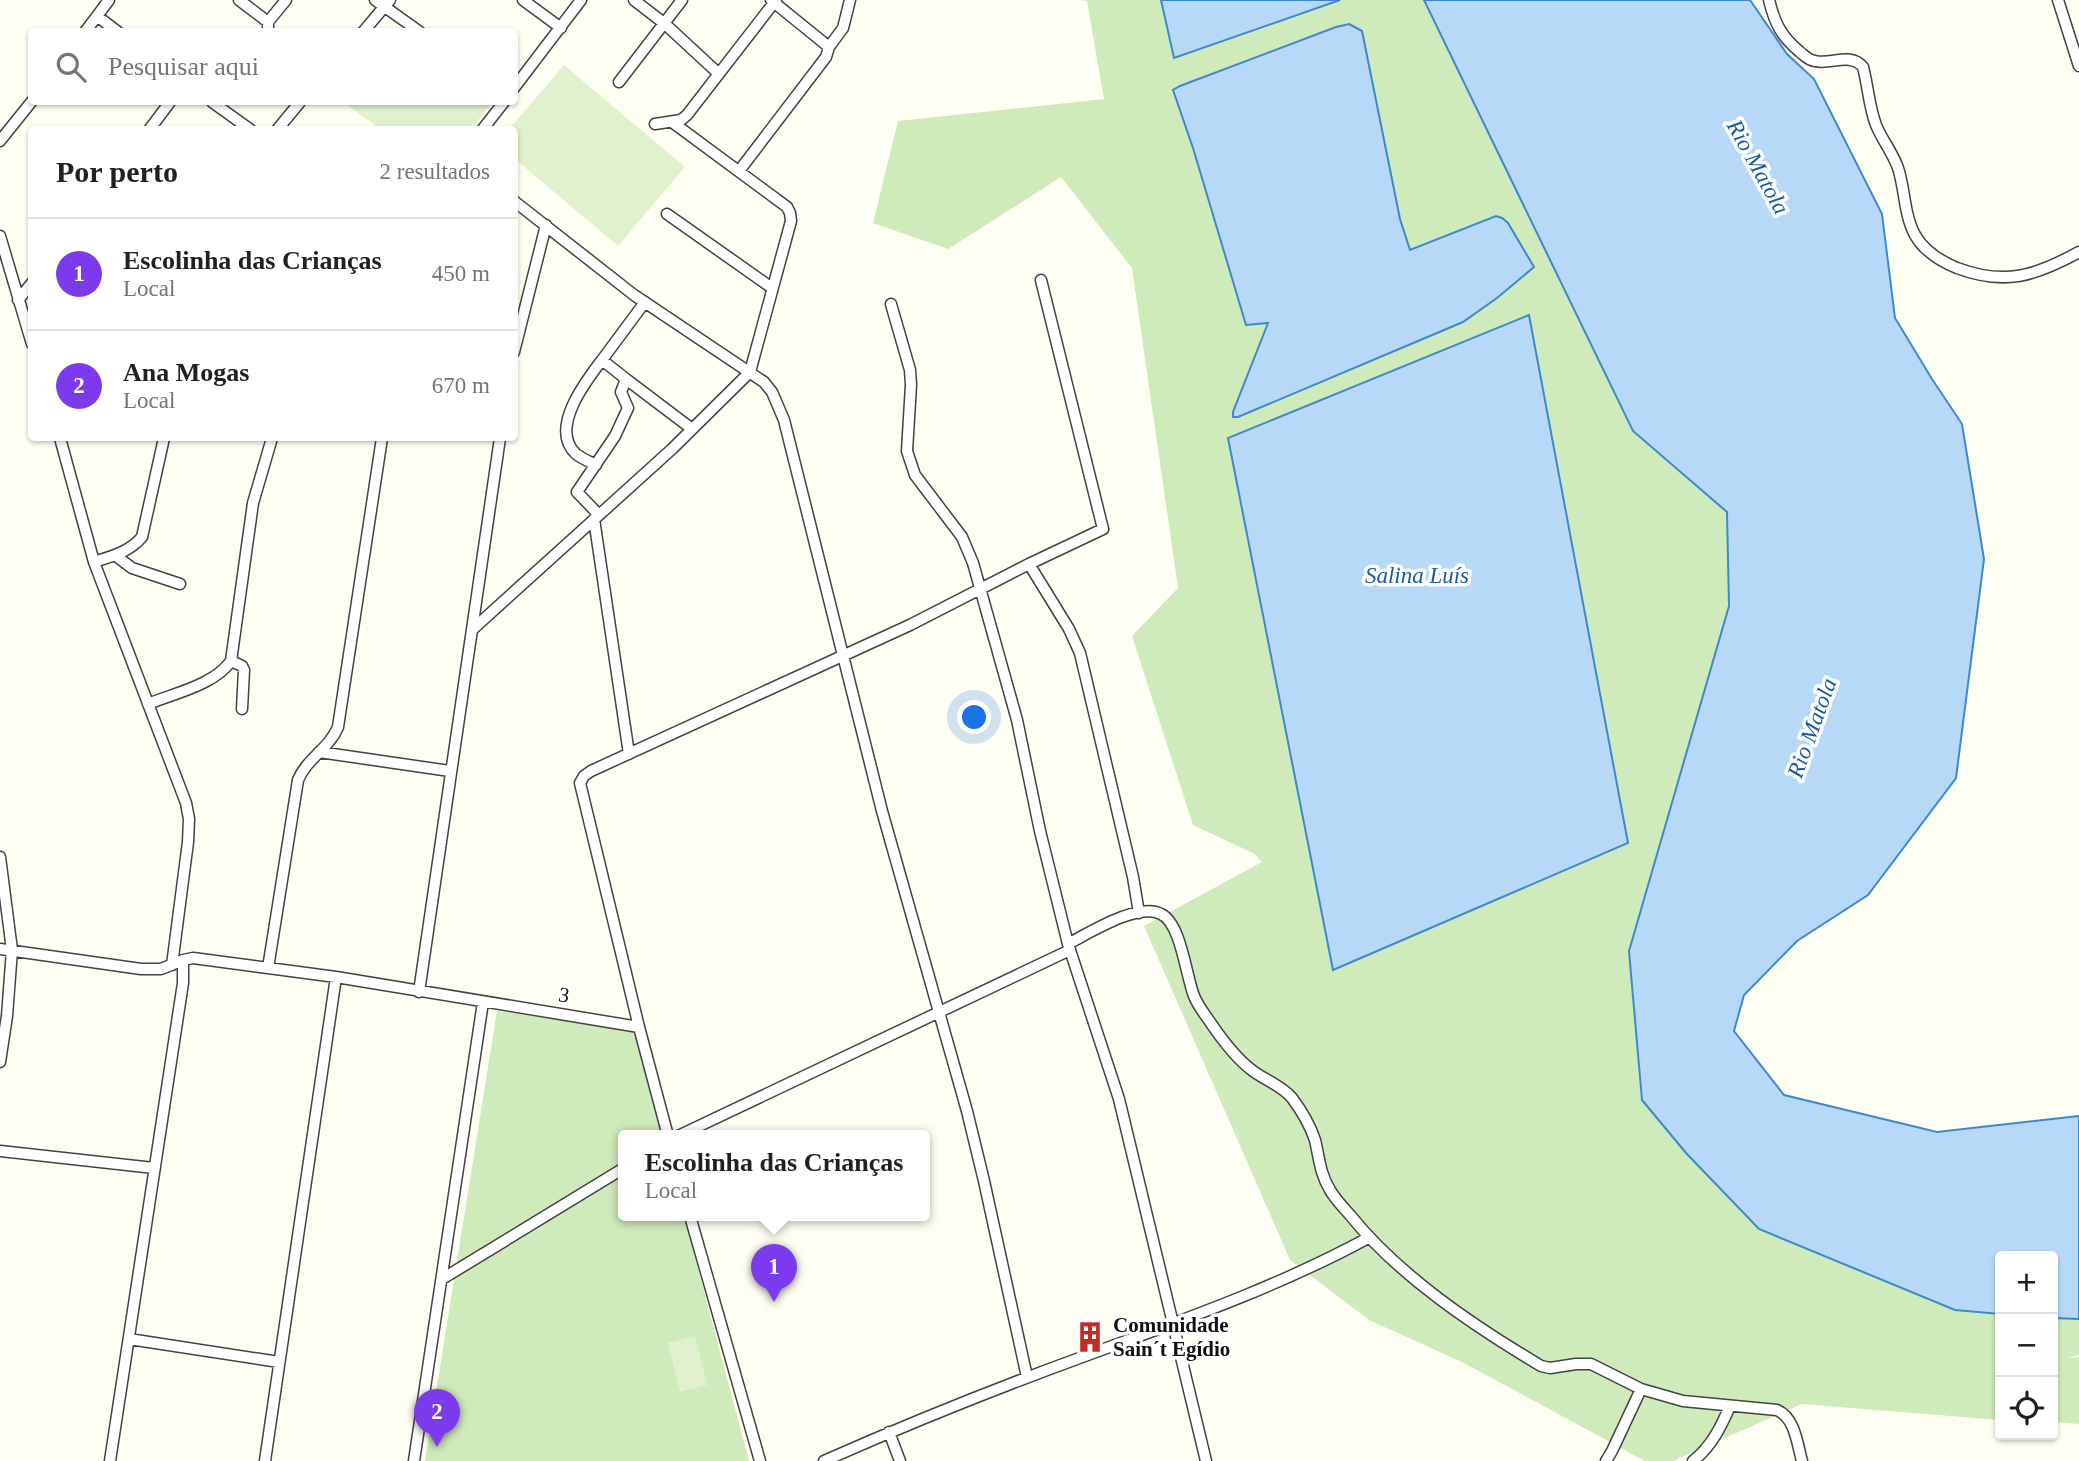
<!DOCTYPE html>
<html lang="pt">
<head>
<meta charset="utf-8">
<style>
  :root { --surface:#fff; --page:#f2f2f2; --text:#202124; --muted:#757577; --line:#e0e0e0; --accent:#7c3aed }
  body { margin:0; font-family:"Times New Roman",serif; background:var(--page); color:var(--text) }
  .controls { position:absolute; right:21px; bottom:21px; display:grid; overflow:hidden; border-radius:7px; box-shadow:0 2px 5px #0004 }
  .controls button { width:63px; height:63px; display:grid; place-items:center; padding:0; border:0; border-bottom:2px solid var(--line); background:var(--surface); color:var(--text); font:35px sans-serif }
  .you { position:absolute; left:975px; top:718px; width:24px; height:24px; margin:-18px; border:5px solid #fff; border-radius:50%; background:#1a73e8; box-shadow:0 0 0 10px #1a73e833 }
  .badge { display:grid; place-items:center; width:46px; height:46px; border-radius:50%; background:var(--accent); color:#fff; font-size:23px; font-weight:700 }
  .pin { position:absolute; translate:-50% -58px; filter:drop-shadow(0 2px 4px #0008) }
  .pin::after { content:''; position:absolute; top:37px; width:24px; height:21px; background:inherit; clip-path:polygon(0 0,100% 0,50% 100%) }
  .popup { position:absolute; left:618px; top:1130px; width:312px; height:91px; box-sizing:border-box; display:grid; place-content:center; border-radius:7px; background:var(--surface); filter:drop-shadow(0 2px 5px #0005); font-size:23px; white-space:nowrap; color:var(--muted) }
  .popup b { font-size:26px; color:var(--text) }
  .popup::after { content:''; position:absolute; left:50%; top:100%; margin-left:-14px; border:14px solid transparent; border-top-color:var(--surface) }
  .list { margin:0; padding:0; list-style:none }
  h2 { display:flex; justify-content:space-between; align-items:center; height:91px; margin:0; padding:0 28px; font-size:30px }
  h2 small { font-size:23px; font-weight:400; color:var(--muted) }
  .list li { display:grid; grid-template-columns:46px 1fr auto; gap:21px; align-items:center; box-sizing:border-box; height:112px; padding:0 28px; border-top:2px solid var(--line) }
  .list b { display:block; font-size:26px; white-space:nowrap }
  .list p { margin:0; font-size:23px; white-space:nowrap; color:var(--muted) }
  .list em { font-size:23px; font-style:normal; color:var(--muted) }
  .icon { flex:none; width:38px; height:38px; fill:none; stroke:currentColor; stroke-width:2; stroke-linecap:round; stroke-linejoin:round }
  .map { position:relative; flex:none; width:2079px; height:1461px; overflow:hidden }
  .search { position:absolute; background:var(--surface); box-shadow:0 2px 5px #0004; left:28px; top:28px; width:490px; height:77px; display:flex; align-items:center; gap:18px; box-sizing:border-box; padding:0 24px; border-radius:7px; color:var(--muted); font-size:26px }
  .panel { position:absolute; background:var(--surface); box-shadow:0 2px 5px #0004; left:28px; top:126px; width:490px; height:315px; border-radius:7px }
  .map>svg:first-child { display:block }
  .green { fill:#cfeabb }
  .pitch { fill:#e2f1cd }
  .water { fill:#b7d9f7; stroke:#3d88ce; stroke-width:2 }
  .lines { fill:none; stroke-linecap:round; stroke-linejoin:round }
  .street-casing { stroke:#434343; stroke-width:13 }
  .street { stroke:#fff; stroke-width:10 }
  .labels { text-anchor:middle; dominant-baseline:central; stroke-width:7; stroke-linejoin:round; paint-order:stroke }
  .street-label { font-size:21px; fill:#101010; stroke:#fff }
  .poi-label { font-size:21px; font-weight:bold; fill:#101010; stroke:#fff; text-anchor:start }
  .water-label { font-size:23px; font-style:italic; fill:#175aa3; stroke:#fff }
</style>
</head>
<body>
<div class="map">
<svg width="2079" height="1461" viewBox="0 0 2079 1461">
  <rect width="100%" height="100%" fill="#fffef2"/>
  <path class="green" d="M1080,0H1424L1633,431L1727,512L1729,606L1629,951L1641,1100L1759,1229L1955,1310L2000,1314V1420L1802,1404L1673,1461H1645L1464,1363L1369,1320L1290,1260L1144,926L1262,862L1255,854L1193,825L1132,636L1178,588L1132,268L1061,177L948,249L873,223L898,121L1104,99L1087,1Z
    M497,1011L632,1030L636,1036L662,1136H624V1216H684L749,1461H425Z
    M2053,1318L2079,1319V1355L2067,1358L2079,1357V1424L2053,1422Z"/>
  <path class="pitch" d="M564,65L685,167L618,246L515,159L514,130L509,129Z
    M343,102H492L471,130L380,129Z
    M695,1336L707,1385L680,1392L668,1343Z"/>
  <path class="water" d="M1161,0H1340L1174,58Z
    M1424,0H1750L1787,54L1814,79L1882,214L1895,318L1932,379L1962,424L1984,559L1956,778L1868,895L1797,941L1744,995L1734,1031L1784,1095L1937,1132L2079,1116V1319L2053,1318V1256H2000V1314L1955,1310L1759,1229L1686,1153L1642,1100L1629,951L1729,606L1727,512L1633,431Z
    M1349,24L1362,31L1400,219L1410,250L1496,216L1502,218L1508,223L1534,267L1497,298L1463,322L1238,417H1233V412L1268,323L1246,325L1193,148L1173,90L1180,86L1336,27Z
    M1529,315L1628,843L1333,970L1228,438Z"/>
  <g class="lines">
    <defs>
      <path id="street" d="M239,0L268,22
        M375,0L420,32
        M523,0L561,28
        M634,0L665,24L719,74
        M771,0L829,47
        M1769,0C1775,24 1781,36 1800,52C1805,56 1808,60 1815,61C1831,65 1850,52 1863,67C1868,86 1869,107 1876,125C1882,140 1893,153 1898,168C1905,189 1904,215 1915,235C1924,251 1940,261 1957,268C2005,286 2035,276 2079,252
        M2058,0L2079,66
        M97,16L118,32
        M85,32L109,0
        M268,32V22L286,0
        M363,32L390,0
        M619,82L682,0
        M514,88L581,0
        M212,102L251,130
        M655,124L681,120L687,115L776,0
        M149,130L170,102
        M277,130L300,102
        M482,130L504,102
        M0,141L32,101
        M739,171L826,57L829,47L843,28L850,0
        M514,201L634,295L764,382L772,392L784,420L882,811L967,1111L984,1181L1027,1377
        M667,214L772,288
        M0,236L32,344
        M18,300L32,283
        M891,304L910,370L911,385L907,451L915,475L962,537L973,563L1017,720L1040,831L1068,944L1119,1099L1206,1461
        M514,352L546,225
        M602,360L645,302
        M60,438L94,562L186,803L189,819L188,842L172,965
        M596,465C590,462 581,458 576,454C549,429 585,382 602,360L626,379
        M599,515L577,492L615,436L628,408L621,392L626,379L692,429
        M594,519L629,754
        M116,556L132,568L180,584
        M94,562C113,556 129,552 142,537L164,438
        M1029,564L1069,629L1080,653L1133,877L1139,913
        M473,629L672,449L750,372L791,221L790,213L787,207L672,122
        M231,661L242,666L244,670L242,709
        M148,704C175,693 214,685 231,661L253,503L272,438
        M319,752L450,771
        M0,857L12,950L7,1016L0,1062
        M1068,944C1089,933 1138,902 1161,914C1181,923 1186,976 1194,996C1197,1004 1203,1012 1208,1019C1220,1037 1235,1058 1253,1071C1265,1080 1282,1086 1292,1098C1301,1110 1310,1125 1315,1140C1319,1157 1320,1174 1330,1190C1335,1199 1343,1207 1350,1215C1399,1276 1474,1326 1541,1366L1550,1368L1576,1364H1591L1641,1389L1683,1401L1777,1410C1795,1418 1797,1443 1802,1461
        M0,949L141,969H161L183,960L193,958L336,977L639,1027
        M268,968L298,780C307,758 329,749 338,727L382,438
        M419,992L500,438
        M668,1136L639,1027L580,783L584,776L591,771L910,625L1029,564L1103,529L1041,280
        M678,1136L1070,950
        M0,1151L154,1168
        M690,1216L760,1461
        M442,1279L624,1168
        M129,1339L279,1362
        M889,1432L900,1461
        M110,1461L183,983V960
        M265,1461L336,977
        M414,1461L483,1002
        M824,1461C910,1423 997,1388 1085,1356C1180,1321 1278,1287 1368,1238
        M1606,1461L1612,1451L1641,1389
        M1693,1461C1711,1447 1721,1427 1730,1406"/>
    </defs>
    <use href="#street" class="street-casing"/>
    <use href="#street" class="street"/>
  </g>
  <defs>
    <symbol id="building-bare" viewBox="-9 -9 18 18"><path d="M-4-6H4V6H1V3H-1V6H-4ZM-2.5-4.3h1.7v1.8h-1.7ZM.8-4.3h1.7v1.8H.8ZM-2.5-1h1.7V.8h-1.7ZM.8-1h1.7V.8H.8Z" fill="#c22b26" stroke="#fff" stroke-width="2.5" paint-order="stroke"/></symbol>
  </defs>
  <g fill-rule="evenodd">
    <use href="#building-bare" x="1068" y="1315" width="44" height="44"/>
  </g>
  <g class="labels">
    <g class="street-label">
      <text transform="translate(564 995) rotate(9)">3</text>
    </g>
    <g class="poi-label">
      <text x="1113" y="1325">Comunidade<tspan x="1113" dy="24">Sain´t Egídio</tspan></text>
    </g>
    <g class="water-label">
      <text transform="translate(1758 167) rotate(61)">Rio Matola</text>
      <text x="1417" y="575">Salina Luís</text>
      <text transform="translate(1812 728) rotate(-70)">Rio Matola</text>
    </g>
  </g>
</svg>
<div class="controls">
<button>+</button>
<button>−</button>
<button><svg class="icon" aria-label="locate" viewBox="0 0 24 24"><circle cx="12" cy="12" r="6"/><path d="M12 2v4M12 18v4M2 12h4M18 12h4"/></svg></button>
</div>
<div class="you"></div>
<div class="pin badge" style="left:774px;top:1302px">1</div>
<div class="popup"><b>Escolinha das Crianças</b>Local</div>
<div class="pin badge" style="left:437px;top:1447px">2</div>
<div class="search"><svg class="icon" aria-label="search" viewBox="0 0 24 24"><circle cx="10" cy="10" r="6"/><path d="M15 15l6 6"/></svg>Pesquisar aqui</div>
<section class="panel">
<h2>Por perto<small>2 resultados</small></h2>
<ul class="list">
<li><span class="badge">1</span><div><b>Escolinha das Crianças</b><p>Local</p></div><em>450 m</em></li>
<li><span class="badge">2</span><div><b>Ana Mogas</b><p>Local</p></div><em>670 m</em></li>
</ul>
</section>
</div>
</body>
</html>
